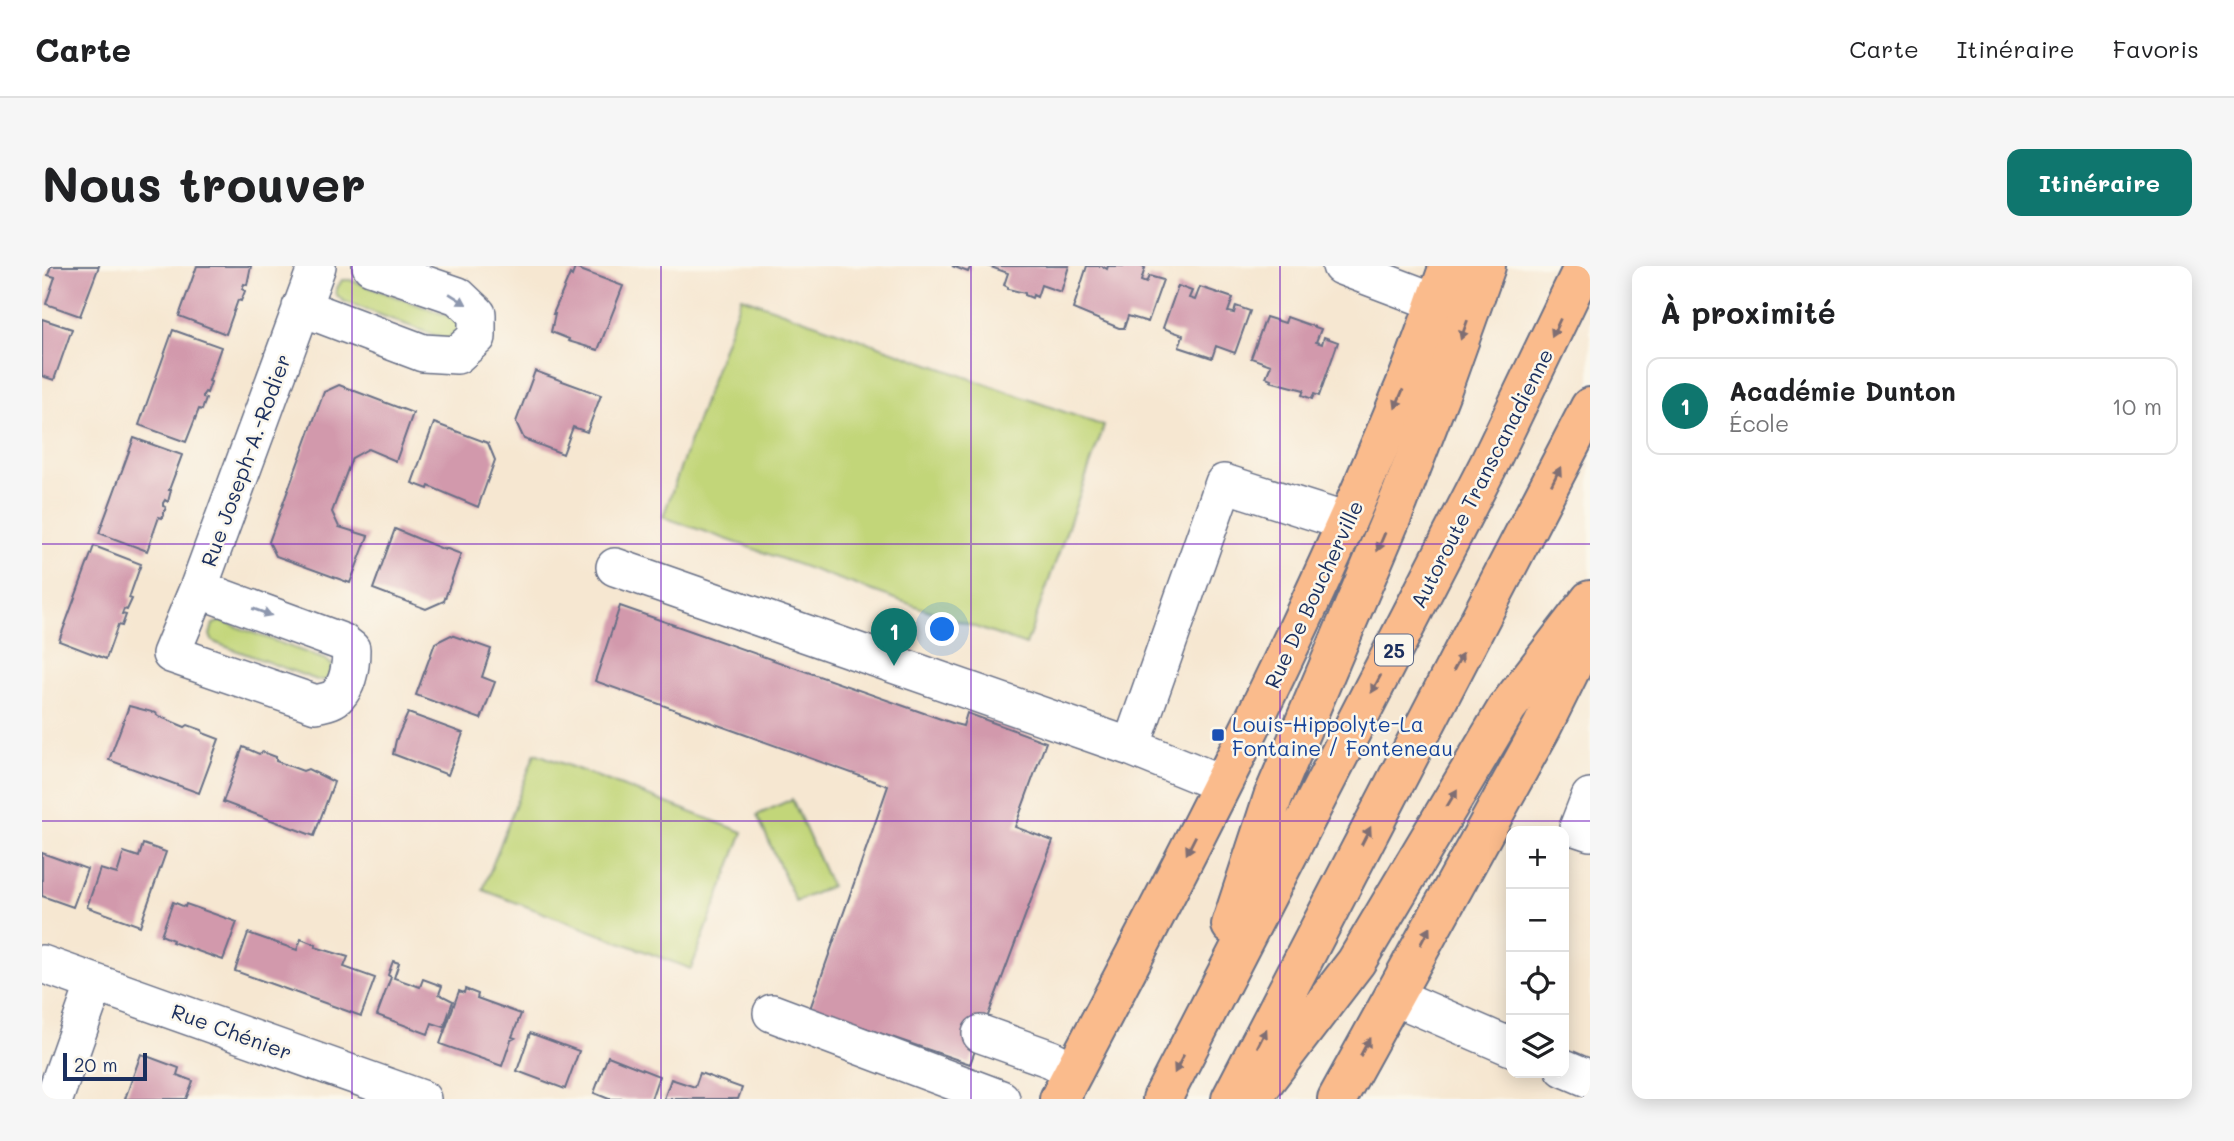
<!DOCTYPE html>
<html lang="fr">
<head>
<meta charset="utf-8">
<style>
  :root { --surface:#fff; --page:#f6f6f6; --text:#202124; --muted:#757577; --line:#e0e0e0; --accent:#0f766e }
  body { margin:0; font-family:Mali,sans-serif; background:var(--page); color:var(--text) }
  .controls { position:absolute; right:21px; bottom:21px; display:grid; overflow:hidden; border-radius:14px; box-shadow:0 4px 18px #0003 }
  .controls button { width:63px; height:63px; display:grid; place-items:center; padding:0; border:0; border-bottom:2px solid var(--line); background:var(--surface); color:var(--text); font:35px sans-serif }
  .scale { position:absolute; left:21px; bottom:18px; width:84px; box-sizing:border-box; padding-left:7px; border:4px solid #1b2f5e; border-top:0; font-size:19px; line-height:24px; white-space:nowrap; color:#1b2f5e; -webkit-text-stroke:5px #fbf7ec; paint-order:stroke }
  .you { position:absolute; left:901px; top:364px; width:24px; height:24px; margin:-18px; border:5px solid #fff; border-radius:50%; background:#1a73e8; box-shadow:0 0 0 10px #1a73e833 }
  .badge { display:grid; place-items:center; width:46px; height:46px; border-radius:50%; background:var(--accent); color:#fff; font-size:23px; font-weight:700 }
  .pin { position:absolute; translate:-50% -58px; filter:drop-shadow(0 2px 4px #0008) }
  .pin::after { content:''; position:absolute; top:37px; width:24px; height:21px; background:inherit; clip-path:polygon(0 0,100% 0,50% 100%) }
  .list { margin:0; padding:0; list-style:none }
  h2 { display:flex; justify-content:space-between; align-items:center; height:91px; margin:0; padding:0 28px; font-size:30px }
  h2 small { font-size:23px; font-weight:400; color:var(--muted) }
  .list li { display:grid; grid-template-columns:46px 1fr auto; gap:21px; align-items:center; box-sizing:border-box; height:98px; margin:0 14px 14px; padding:0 14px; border:2px solid var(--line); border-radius:14px }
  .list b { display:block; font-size:26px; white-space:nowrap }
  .list p { margin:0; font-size:23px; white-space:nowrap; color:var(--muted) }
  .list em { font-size:23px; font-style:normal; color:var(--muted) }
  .icon { flex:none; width:38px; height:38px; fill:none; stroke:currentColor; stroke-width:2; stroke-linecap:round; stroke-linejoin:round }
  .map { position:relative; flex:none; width:1548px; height:833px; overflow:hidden; border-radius:14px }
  header { display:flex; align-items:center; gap:42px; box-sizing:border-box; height:98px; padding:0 35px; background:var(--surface); border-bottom:2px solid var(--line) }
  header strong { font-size:33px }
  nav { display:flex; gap:38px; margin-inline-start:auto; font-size:24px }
  .intro { display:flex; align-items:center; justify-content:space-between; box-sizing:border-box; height:168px; padding:0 42px }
  h1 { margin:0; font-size:49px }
  .button { padding:18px 32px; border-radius:14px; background:var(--accent); color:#fff; font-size:24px; font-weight:700 }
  main { display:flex; gap:42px; padding:0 42px }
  aside { flex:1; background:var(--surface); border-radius:14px; box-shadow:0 4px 18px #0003 }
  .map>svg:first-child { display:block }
  .green { fill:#c2d679; stroke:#6e826c; stroke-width:2 }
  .building { fill:#d299ac }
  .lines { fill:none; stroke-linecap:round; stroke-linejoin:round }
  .minor-casing { stroke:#686f86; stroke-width:40 }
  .major-casing { stroke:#686f86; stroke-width:42 }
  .highway-casing { stroke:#686f86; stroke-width:42 }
  .minor { stroke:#fff; stroke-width:37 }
  .major { stroke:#fabb8c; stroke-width:38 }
  .highway { stroke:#fabb8c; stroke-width:38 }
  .oneway { fill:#8d97ae }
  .oneway2 { fill:#7f6e73 }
  .grid { fill:none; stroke:#7b2cbf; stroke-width:2; stroke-opacity:0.55 }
  .transit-dot { fill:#1a4fb4; stroke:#fbf7ec; stroke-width:2.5 }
  .labels { text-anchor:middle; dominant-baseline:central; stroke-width:5; stroke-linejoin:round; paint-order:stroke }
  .shield { fill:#fbf7ec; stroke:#5e6b89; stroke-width:2 }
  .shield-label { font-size:19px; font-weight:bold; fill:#1b2f5e }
  .street-label { font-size:21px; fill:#1b2f5e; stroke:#fbf7ec }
  .transit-label { font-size:21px; fill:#164399; stroke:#fbf7ec; text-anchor:start }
</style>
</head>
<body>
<header>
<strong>Carte</strong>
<nav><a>Carte</a><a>Itinéraire</a><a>Favoris</a></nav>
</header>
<div class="intro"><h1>Nous trouver</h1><a class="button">Itinéraire</a></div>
<main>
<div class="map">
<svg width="1548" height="833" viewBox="0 0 1548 833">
  <rect width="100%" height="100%" fill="#fbf7ec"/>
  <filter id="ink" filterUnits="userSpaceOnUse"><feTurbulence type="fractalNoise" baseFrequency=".0143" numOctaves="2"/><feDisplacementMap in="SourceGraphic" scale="14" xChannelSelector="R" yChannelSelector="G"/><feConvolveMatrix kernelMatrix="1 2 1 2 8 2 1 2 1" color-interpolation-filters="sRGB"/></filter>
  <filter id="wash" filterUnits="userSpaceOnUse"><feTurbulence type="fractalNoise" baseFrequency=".00686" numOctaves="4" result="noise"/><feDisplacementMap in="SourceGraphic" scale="28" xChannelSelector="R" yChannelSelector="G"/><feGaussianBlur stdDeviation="1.57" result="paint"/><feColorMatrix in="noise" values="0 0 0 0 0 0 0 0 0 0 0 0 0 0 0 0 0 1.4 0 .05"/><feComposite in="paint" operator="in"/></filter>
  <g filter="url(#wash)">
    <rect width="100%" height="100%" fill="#f6e7d1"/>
    <path class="green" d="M300,14H308L412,52L419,62L405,74L301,35L294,28L295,22Z
      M699,31L1062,160L984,379L621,251Z
      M179,355L284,394L291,400L285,414H275L174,377L170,374L168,369L171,358Z
      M493,487L701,566L649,703L441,624Z
      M750,533L789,620L754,636L715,549Z"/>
    <g id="blocks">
      <path class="building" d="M9,0H57L38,50L4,38L13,11L6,9Z
        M155,0H209L205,19L202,18L200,23L203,25L199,35L196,34L184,68L137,50Z
        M910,0H929L926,6Z
        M946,0H1027L1019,26L999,19L995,31L991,29L990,32L983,29V27L966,23V21L962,19L966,7Z
        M1045,0H1060L1065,3L1066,0H1099L1103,2L1099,15L1104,17L1107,10L1121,14L1106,56L1086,50L1082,62H1077L1031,43Z
        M533,2L581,20L556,84L526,75L527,73L509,66L513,48H511L528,8L530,10Z
        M1136,20L1150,25L1147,32L1153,34L1158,21L1191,32L1186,46L1192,47L1194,40L1208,45L1193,87L1174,80L1170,92L1137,81L1141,69L1121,62Z
        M1224,51L1243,57L1245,51L1279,63L1274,76L1280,78L1282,71L1296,76L1277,130L1272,128L1270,133L1260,129L1262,124L1228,115L1229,113L1224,111L1229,99L1209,92Z
        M0,53L30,63L12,114L0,110Z
        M131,64L179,81L167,115L169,116L165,127L163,126L161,129V132L164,133L160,144L157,143L144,176L97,159Z
        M493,105L559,129L545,166L531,161L521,188L482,173L474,156Z
        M297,119L371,147L354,195L326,183L310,192L290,246L297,261L326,270L308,317L234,290L227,276L282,126Z
        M392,157L446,177L453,194L436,241L387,220L386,223L370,217Z
        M92,172L140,189L127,224H129L126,236L123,234L121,237V240L124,241L120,252L117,251L105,285L57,267Z
        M353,263L403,284V282L419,288L402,335L384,343L331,323Z
        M52,280L99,298L87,332L90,333L85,344L82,343L80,348L84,349L80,360L76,359L64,393L17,375Z
        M578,340L913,458L921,460L925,447L1004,476L973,561L1011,575L928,798L768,743L846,520L553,415Z
        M409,369L449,383L440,411L453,416L439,453L374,429L393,377Z
        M87,440L114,447L116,450L143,461L146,459L160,464L161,467L177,473L157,527L67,494Z
        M366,447L421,467L406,509L351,488L354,474Z
        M201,481L217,488L221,486L234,491V495L261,505L266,503L292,516L272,570L181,536Z
        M101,578L124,586L98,660L45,641L58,603L75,608L82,586L97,591Z
        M0,587L45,603L31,641L0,630Z
        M131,636L143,641L144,638L195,656L181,694L130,676L131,674L119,669Z
        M206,667L255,684L259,673L274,679L273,681L306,691L302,701L333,712L319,750L193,705Z
        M351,695L357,697L352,712L378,721L381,713L400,720L397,728L411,735L402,761L390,757L386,768L335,749L349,711L346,709Z
        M423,723L436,728L435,732L479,748L470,771L473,772L469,774L460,800L398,778L417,725L422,727Z
        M488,767L537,785L523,823L475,805Z
        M99,788L137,802L135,809L151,815L144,833H83Z
        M566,790L617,810L609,833H567L552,827Z
        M658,807L700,822L696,833H622L629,813L653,821Z"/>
    </g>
  </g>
  <g filter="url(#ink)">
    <use href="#blocks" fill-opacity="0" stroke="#686f86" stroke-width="2"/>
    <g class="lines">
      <defs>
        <path id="minor" d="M1299,0L1394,36
          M259,41L381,87L415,89L435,71V48L416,30L329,0
          M573,301L1089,481
          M156,323L300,376L309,383C309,398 307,417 296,429C291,435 281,436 274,438L129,388L156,323L275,0
          M1180,518L1089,481L1182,217L1305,256
          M1548,531L1536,562L1548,566
          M0,698L380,833
          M1351,730L1469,781
          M730,747L959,833
          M939,768L1009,793L1032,805
          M1522,802L1548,813
          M12,833L53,717"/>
        <path id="major" d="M1017,833C1139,602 1260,371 1359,129C1377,87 1391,43 1407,0
          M1295,833L1500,461L1548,364"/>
        <path id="highway" d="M1189,659L1231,531L1357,234L1400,123L1444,0
          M1120,833L1447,198L1542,0
          M1189,833L1548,141
          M1209,833L1314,696L1465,442L1548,334"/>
      </defs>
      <use href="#minor" class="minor-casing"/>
      <use href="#major" class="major-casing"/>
      <use href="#highway" class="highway-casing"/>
      <use href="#minor" class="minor"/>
      <use href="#major" class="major"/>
      <use href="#highway" class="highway"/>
    </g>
    <defs><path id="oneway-solid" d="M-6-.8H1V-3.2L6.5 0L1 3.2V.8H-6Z" transform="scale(1.75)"/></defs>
    <g class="oneway">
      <use href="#oneway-solid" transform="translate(416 33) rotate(32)"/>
      <use href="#oneway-solid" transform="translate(220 346) rotate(20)"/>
    </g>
    <g class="oneway2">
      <use href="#oneway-solid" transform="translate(1514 62) rotate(115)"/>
      <use href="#oneway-solid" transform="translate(1422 64) rotate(110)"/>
      <use href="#oneway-solid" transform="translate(1357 133) rotate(113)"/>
      <use href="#oneway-solid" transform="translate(1514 210) rotate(-63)"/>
      <use href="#oneway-solid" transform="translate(1339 276) rotate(113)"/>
      <use href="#oneway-solid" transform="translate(1416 396) rotate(-62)"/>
      <use href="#oneway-solid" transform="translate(1334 418) rotate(118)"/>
      <use href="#oneway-solid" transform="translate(1410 532) rotate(-59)"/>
      <use href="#oneway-solid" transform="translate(1324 570) rotate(-63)"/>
      <use href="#oneway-solid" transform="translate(1149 579) rotate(117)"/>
      <use href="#oneway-solid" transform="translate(1383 670) rotate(-62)"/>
      <use href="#oneway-solid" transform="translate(1220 772) rotate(-63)"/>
      <use href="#oneway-solid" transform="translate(1323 781) rotate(-62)"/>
      <use href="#oneway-solid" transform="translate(1137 798) rotate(117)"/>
    </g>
  </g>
  <path class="grid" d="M310,0V833M619,0V833M929,0V833M1238,0V833M0,278H1548M0,555H1548"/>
  <rect class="transit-dot" x="1169" y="462" width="14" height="14" rx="3.5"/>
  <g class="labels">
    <rect class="shield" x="1333" y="368.5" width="38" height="31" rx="5"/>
    <g class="shield-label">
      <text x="1352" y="384">25</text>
    </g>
    <g class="street-label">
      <text transform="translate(203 194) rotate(-70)">Rue Joseph-A.-Rodier</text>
      <text transform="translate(1439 212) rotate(-63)">Autoroute Transcanadienne</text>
      <text transform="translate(1271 328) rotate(-65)">Rue De Boucherville</text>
      <text transform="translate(190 765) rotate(20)">Rue Chénier</text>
    </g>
    <g class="transit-label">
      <text x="1190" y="457">Louis-Hippolyte-La<tspan x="1190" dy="24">Fontaine / Fonteneau</tspan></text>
    </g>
  </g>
</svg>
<div class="controls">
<button>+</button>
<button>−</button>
<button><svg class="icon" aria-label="locate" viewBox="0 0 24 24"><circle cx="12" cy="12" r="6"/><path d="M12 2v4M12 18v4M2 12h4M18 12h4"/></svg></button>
<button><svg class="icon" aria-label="layers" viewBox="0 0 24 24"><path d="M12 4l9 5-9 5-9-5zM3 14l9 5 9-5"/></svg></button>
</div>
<div class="scale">20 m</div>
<div class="you"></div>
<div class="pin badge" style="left:852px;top:400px">1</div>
</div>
<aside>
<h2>À proximité<small></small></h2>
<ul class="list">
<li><span class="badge">1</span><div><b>Académie Dunton</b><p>École</p></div><em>10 m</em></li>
</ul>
</aside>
</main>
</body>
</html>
